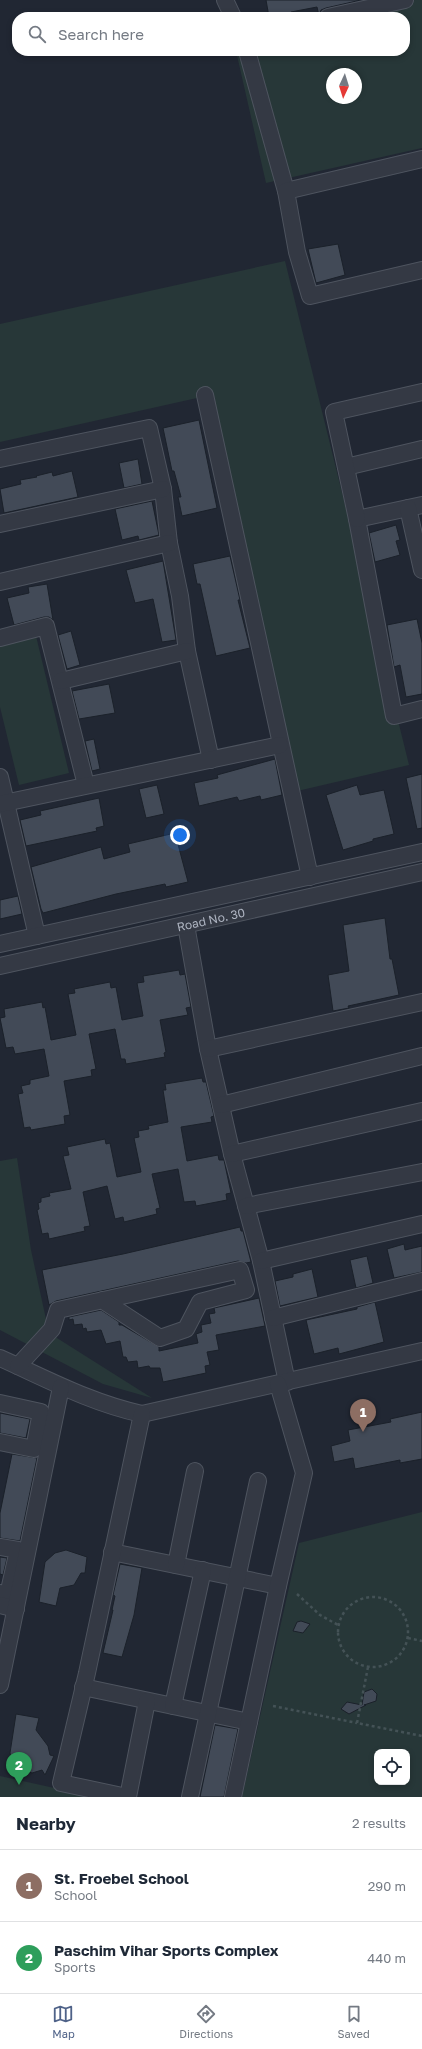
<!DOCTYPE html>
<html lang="en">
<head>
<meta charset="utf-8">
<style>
  :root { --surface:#fff; --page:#f2f2f3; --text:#1f2937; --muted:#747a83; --line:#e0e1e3; --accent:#4f6288 }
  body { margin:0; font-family:"Golos Text",sans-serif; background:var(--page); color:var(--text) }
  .controls { position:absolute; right:12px; bottom:12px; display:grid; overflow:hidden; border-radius:8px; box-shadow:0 2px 6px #0003 }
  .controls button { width:36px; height:36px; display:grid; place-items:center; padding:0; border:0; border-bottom:1px solid var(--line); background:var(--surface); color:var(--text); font:20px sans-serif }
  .compass { position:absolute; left:326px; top:68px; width:36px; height:36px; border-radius:50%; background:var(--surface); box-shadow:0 2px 6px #0003; rotate:184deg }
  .you { position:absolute; left:180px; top:835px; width:14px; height:14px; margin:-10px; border:3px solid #fff; border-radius:50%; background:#1a73e8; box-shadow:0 0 0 6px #1a73e833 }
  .badge { display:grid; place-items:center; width:26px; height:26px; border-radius:50%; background:var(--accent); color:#fff; font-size:13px; font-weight:700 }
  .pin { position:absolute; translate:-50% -33px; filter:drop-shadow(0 1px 2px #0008) }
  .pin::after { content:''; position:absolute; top:21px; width:14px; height:12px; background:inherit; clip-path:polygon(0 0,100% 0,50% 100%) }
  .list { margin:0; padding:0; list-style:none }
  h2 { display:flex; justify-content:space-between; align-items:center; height:52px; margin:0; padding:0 16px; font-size:17px }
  h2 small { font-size:13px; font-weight:400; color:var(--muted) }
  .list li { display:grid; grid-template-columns:26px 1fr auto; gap:12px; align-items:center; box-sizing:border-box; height:72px; padding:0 16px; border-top:1px solid var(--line) }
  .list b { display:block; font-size:15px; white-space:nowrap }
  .list p { margin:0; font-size:13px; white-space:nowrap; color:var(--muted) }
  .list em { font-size:13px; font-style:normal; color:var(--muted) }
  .icon { flex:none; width:22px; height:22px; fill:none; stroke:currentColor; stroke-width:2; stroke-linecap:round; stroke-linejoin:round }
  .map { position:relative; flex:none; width:422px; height:1797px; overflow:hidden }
  .search { position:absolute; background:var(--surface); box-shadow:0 2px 6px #0003; left:12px; right:12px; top:12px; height:44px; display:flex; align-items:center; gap:10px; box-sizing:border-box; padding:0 14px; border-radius:16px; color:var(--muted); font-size:15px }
  .sheet { height:196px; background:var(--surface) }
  nav { display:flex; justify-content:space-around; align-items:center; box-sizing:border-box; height:56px; border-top:1px solid var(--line); background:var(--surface); font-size:11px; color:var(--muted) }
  nav a { display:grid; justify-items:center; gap:2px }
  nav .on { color:var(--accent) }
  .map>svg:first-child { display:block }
  .green { fill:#273738; fill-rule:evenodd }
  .building { fill:#424a57; stroke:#1b212a }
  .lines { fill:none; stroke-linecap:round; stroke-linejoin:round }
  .minor-casing { stroke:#4e545f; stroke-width:18 }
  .path { stroke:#445256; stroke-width:2.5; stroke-dasharray:3 3; stroke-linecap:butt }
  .minor { stroke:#343944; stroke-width:16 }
  .labels { text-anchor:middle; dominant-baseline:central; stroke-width:3; stroke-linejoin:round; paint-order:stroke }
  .street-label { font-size:12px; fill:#aeb4c1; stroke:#1a1f28 }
</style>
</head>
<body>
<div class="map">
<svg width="422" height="1797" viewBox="0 0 422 1797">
  <rect width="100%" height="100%" fill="#212733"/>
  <path class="green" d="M415,0H422V148L266,183L236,51H405V17H340ZM332,74H356V98H332Z
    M285,261L409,765L293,792L197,398L0,442V324Z
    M36,636L69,773L19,785L0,707V645Z
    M17,1158L31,1250L49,1333L152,1398L103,1384L0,1330V1161Z
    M422,1512V1797H242L299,1543ZM377,1752H407V1782H377Z
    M0,1776L95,1797H0Z"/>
  <path class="building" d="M266,0H361L326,8L321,10L319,16L317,7L291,12L292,17H269Z
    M338,244L345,275L316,283L308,249Z
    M199,420L217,508L182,516L178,497H181L174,471H172L163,428Z
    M138,459L142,484L124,488L119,463Z
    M72,471L78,497L4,513L0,489L21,484L20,480L37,477L36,476L52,472L53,476Z
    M152,501L159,535L139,540L138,536L122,540L115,509Z
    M396,525L400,540L396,541L400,555L375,562L369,533Z
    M230,556L240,600H238L250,648L216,656L200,584H197L193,564Z
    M163,561L176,640L162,642L153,599L135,603L126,570Z
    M47,584L53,620L49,617H44L14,625L7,598L29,593L28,587Z
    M417,619L422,643V694L406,697L400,665L394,667L387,625Z
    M71,631L80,665L67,669L58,635Z
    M109,684L115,713L79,719L72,691Z
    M94,739L100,769L92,771L85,741Z
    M275,759L282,795L261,800L260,796L239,801L237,797L199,806L194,783L218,778L217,775Z
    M422,774V828L417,829L406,778Z
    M157,785L164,814L146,818L139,789Z
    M357,785L360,795L384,790L394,834L373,839V841L343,850L326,795Z
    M99,798L104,826L96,828L97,831L26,846L20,820L41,815L40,811Z
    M175,833L188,882L166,887L165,884L116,894L43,913L41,909L31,867L101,847L104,859L130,852L128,844Z
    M18,896L22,914L0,919V900Z
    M385,918L390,959H392L399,995L348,1006L349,1008L333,1011L328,975L349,971L343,925Z
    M179,970L180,975L185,974L191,1007L186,1008L188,1015L160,1020L166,1052L164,1053L165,1057L126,1064L125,1059H121L115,1029L89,1034L96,1069L91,1070L92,1076L64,1081L70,1115L64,1116L65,1124L31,1130L30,1127L24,1128L18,1094L23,1093L21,1086L30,1084V1080L49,1076L44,1049L15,1054L13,1047L6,1048L0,1018L5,1017L4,1009L42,1002L43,1008L45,1007L51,1040L76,1035L68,994L75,993L74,989L110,982L111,988L116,987L122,1020L143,1016L137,983L144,982L143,976Z
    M202,1078L203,1082H206L214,1116L211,1117L212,1122L181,1127L187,1161L218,1155L219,1160H224L231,1193L226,1194L227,1200L196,1206L195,1201L184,1202L178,1169L152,1174L160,1208L156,1209L157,1214L124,1222L123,1217L115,1219L107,1186L83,1192L90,1226L84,1227L85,1231L49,1239L48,1233L42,1234L37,1210L39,1209L38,1203L41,1202V1198L50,1196L49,1193L71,1189L63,1156L69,1155L67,1147L105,1139L106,1144L110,1143L117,1177L141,1172L134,1138L139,1137L138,1131L149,1129L148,1126L168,1122L163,1090H166L165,1084Z
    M240,1227L241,1231H243L251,1262L246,1263L238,1261L56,1301L49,1305L42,1270L123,1254Z
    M404,1244L405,1250L422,1246V1272L394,1278L387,1249Z
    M367,1256L373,1283L356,1288L350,1260Z
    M312,1269L318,1297L280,1306L275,1281L293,1277V1274Z
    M259,1298L265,1326L216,1335L219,1350L207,1352L210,1365L205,1366L206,1373L163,1382L160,1368H150L149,1366L138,1368L137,1361L128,1362L126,1357H123L120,1341L106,1344L101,1330L87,1332L86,1328L83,1329L82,1324L74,1325L73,1319L69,1320V1317L101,1310L119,1322V1325H122L159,1347V1351L198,1343L196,1334L202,1332L201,1325L211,1323L209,1314L215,1313L214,1308Z
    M375,1302L384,1342L339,1354L338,1348L314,1354L306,1320L357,1309V1307Z
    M422,1412V1459L400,1463V1460L355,1469L353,1458L334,1462L331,1446L350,1441L348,1430L391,1422L390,1419Z
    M0,1413L30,1419L26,1438L0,1433Z
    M12,1454L37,1458L20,1541L0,1538V1513Z
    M66,1550L87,1557L85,1573H81L74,1585L60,1588L56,1606L39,1602L45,1562L55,1553Z
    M0,1557L7,1558L3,1575L0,1574Z
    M120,1564L142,1568L134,1615L122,1657L103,1653L113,1610H112L115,1596L113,1595Z
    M301,1621L310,1624L303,1633L293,1631L297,1622Z
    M372,1689L377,1694L376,1701L364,1705H366L349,1714L341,1709L347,1702L362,1705L364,1692Z
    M16,1714L39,1718L36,1730L48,1746L50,1755L54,1756L45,1775L42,1770L32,1773L14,1766L10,1753Z
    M215,1725L238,1729L224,1797H200Z"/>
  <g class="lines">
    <defs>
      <g id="minor">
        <path d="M225,0L233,17"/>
        <path d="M328,17L405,0"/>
        <path d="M247,51L286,191"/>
        <path d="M422,159L286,191L297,252L310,296L422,270"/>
        <path d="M205,395L310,877"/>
        <path d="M0,459L149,428L163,489L169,543L180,596L187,651L211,760"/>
        <path d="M346,467L422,449"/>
        <path d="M422,505L357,519L394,716L422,709"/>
        <path d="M408,508L422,570"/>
        <path d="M357,519L334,412L422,392"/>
        <path d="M0,524L163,489"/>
        <path d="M0,582L169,543"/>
        <path d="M0,638L46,626L86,785"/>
        <path d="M61,681L187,651"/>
        <path d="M0,777L37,936"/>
        <path d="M0,804L280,745"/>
        <path d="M186,925L208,1049L232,1154L261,1261L287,1382"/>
        <path d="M0,944L422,852"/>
        <path id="s1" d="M0,966L422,872"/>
        <path d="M208,1049L422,1002"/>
        <path d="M221,1105L422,1056"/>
        <path d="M232,1154L422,1111"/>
        <path d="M246,1206L422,1172"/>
        <path d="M261,1261L422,1224"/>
        <path d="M273,1318L422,1281"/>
        <path d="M0,1358C47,1379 91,1403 142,1414L422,1351"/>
        <path d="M18,1366L52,1329L58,1310L240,1270L246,1290L200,1302L186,1329L160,1338L102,1300"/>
        <path d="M0,1403L41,1412L34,1449L0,1442"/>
        <path d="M0,1547L18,1550L8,1595L0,1593"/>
        <path d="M112,1552L278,1586"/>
        <path d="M176,1565L195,1471"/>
        <path d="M0,1605L16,1609"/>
        <path d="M0,1685L61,1387"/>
        <path d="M83,1687L249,1722"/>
        <path d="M173,1706L203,1570"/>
        <path d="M127,1797L61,1783L87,1673L142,1414"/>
        <path d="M128,1797L147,1701"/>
        <path d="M190,1797L258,1481"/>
        <path d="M233,1797L278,1586L304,1473L278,1384"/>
      </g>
    </defs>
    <use href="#minor" class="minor-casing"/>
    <path class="path" d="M297,1594L320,1615L338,1625
      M338 1632a35 35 0 1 1 70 0a35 35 0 1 1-70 0Z
      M408,1638L422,1641
      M368,1667L357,1723L422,1736
      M273,1706L357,1723"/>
    <use href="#minor" class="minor"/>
  </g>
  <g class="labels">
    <g class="street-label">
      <text stroke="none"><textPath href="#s1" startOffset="216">Road No. 30</textPath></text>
    </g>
  </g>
</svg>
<div class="controls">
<button><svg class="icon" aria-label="locate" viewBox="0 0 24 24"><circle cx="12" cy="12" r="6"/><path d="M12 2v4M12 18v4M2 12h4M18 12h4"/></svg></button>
</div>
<svg class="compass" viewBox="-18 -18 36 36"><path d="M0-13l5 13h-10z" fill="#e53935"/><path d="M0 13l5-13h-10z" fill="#747a83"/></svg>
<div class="you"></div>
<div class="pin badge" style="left:363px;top:1432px;background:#8d6e63">1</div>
<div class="pin badge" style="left:19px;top:1785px;background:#2e9e5b">2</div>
<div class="search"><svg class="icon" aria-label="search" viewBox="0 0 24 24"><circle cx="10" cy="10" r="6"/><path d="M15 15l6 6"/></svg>Search here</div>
</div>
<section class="sheet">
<h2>Nearby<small>2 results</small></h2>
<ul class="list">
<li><span class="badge" style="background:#8d6e63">1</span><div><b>St. Froebel School</b><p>School</p></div><em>290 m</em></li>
<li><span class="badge" style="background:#2e9e5b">2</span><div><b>Paschim Vihar Sports Complex</b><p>Sports</p></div><em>440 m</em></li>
</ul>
</section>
<nav>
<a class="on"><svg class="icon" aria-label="map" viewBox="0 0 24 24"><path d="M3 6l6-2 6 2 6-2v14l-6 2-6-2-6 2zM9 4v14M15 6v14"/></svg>Map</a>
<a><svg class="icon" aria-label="directions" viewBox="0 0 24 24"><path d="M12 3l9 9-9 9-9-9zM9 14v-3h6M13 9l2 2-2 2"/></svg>Directions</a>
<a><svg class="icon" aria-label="saved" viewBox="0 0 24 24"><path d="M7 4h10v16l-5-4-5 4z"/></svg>Saved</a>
</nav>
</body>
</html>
